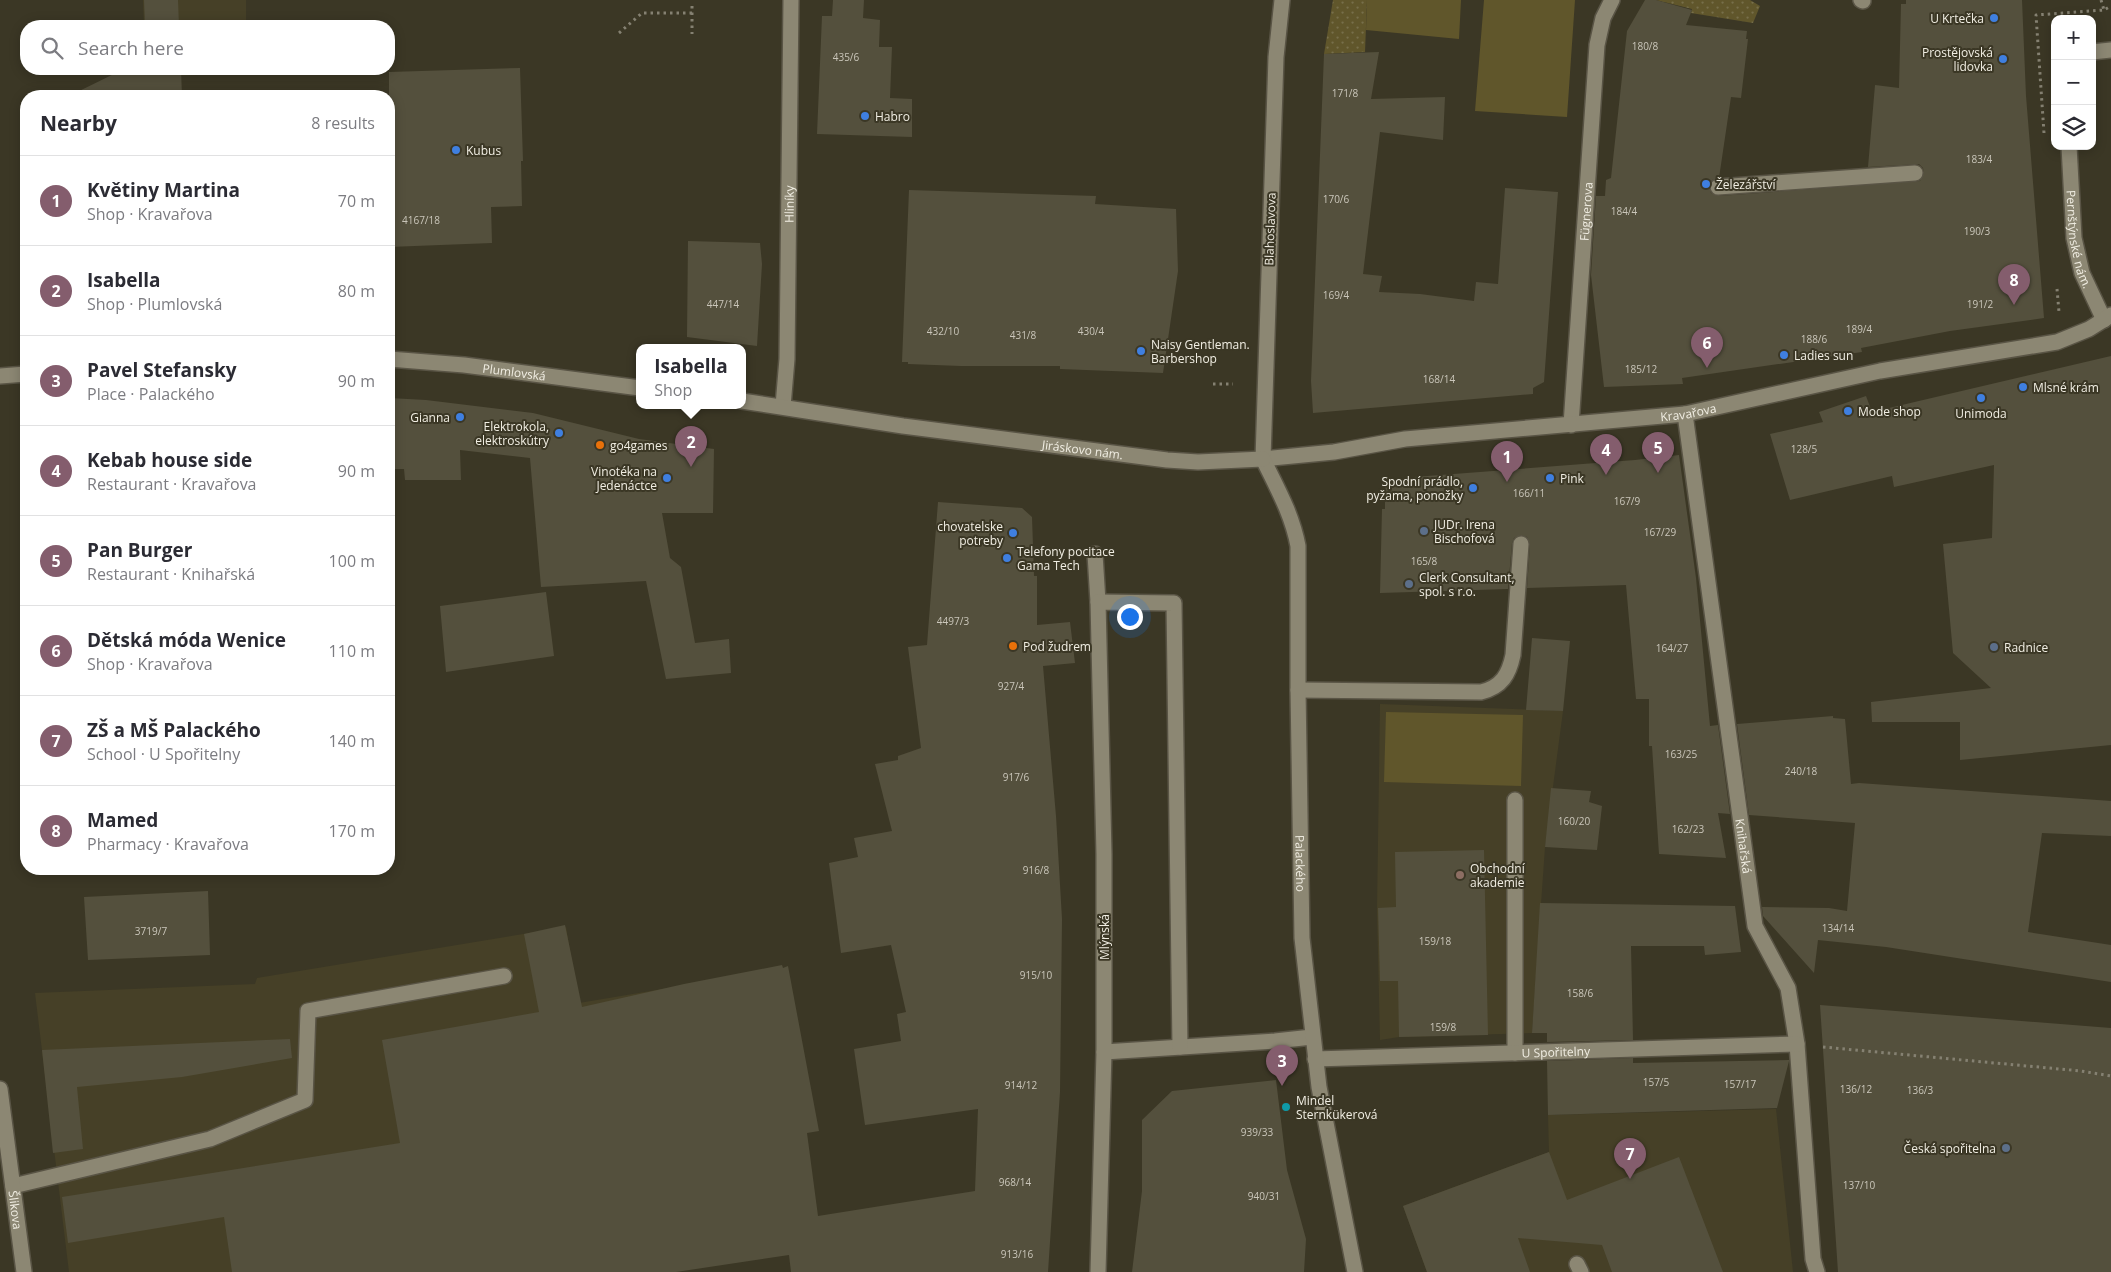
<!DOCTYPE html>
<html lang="en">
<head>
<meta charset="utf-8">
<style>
  :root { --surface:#fff; --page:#f7f7f7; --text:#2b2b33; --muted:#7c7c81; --line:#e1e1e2; --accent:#845d6d }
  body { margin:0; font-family:"Open Sans",sans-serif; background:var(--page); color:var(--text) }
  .controls { position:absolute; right:15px; top:15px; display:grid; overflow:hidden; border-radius:10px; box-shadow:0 2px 12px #0003 }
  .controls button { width:45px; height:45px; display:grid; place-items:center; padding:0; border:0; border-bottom:1px solid var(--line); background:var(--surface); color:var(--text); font:25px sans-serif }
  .you { position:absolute; left:1129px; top:616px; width:18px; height:18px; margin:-12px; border:4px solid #fff; border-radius:50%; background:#1a73e8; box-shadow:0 0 0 8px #1a73e833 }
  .badge { display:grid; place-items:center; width:32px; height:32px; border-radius:50%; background:var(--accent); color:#fff; font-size:16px; font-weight:700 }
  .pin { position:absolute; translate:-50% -41px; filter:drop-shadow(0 1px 2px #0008) }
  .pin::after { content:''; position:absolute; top:26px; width:18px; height:15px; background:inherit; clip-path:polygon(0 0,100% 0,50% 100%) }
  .popup { position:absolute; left:636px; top:344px; width:110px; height:65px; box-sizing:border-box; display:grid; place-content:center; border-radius:10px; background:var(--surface); filter:drop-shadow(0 1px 4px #0005); font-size:16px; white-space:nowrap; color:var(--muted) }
  .popup b { font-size:19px; color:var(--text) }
  .popup::after { content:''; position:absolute; left:50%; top:100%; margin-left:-10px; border:10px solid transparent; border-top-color:var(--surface) }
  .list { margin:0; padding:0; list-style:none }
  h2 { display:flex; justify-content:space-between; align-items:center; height:65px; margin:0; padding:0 20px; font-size:21px }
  h2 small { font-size:16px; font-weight:400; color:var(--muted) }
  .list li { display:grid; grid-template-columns:32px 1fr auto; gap:15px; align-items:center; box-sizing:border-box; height:90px; padding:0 20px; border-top:1px solid var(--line) }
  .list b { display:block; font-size:19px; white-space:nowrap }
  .list p { margin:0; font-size:16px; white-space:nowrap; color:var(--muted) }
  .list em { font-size:16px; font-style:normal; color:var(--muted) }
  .icon { flex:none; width:28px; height:28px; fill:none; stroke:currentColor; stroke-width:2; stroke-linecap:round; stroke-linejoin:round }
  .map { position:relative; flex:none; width:2111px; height:1272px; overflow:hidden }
  .search { position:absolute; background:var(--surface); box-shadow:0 2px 12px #0003; left:20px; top:20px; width:375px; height:55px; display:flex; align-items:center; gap:12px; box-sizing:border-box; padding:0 18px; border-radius:20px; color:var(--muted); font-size:19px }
  .panel { position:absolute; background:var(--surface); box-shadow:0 2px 12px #0003; left:20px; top:90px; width:375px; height:785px; border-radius:20px }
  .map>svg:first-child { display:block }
  .built { fill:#464027 }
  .grass { fill:url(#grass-dots) }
  .garden { fill:#60562b }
  .building { fill:#54503d }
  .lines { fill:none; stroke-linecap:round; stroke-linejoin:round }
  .lane-casing { stroke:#595445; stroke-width:18 }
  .street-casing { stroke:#595445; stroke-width:18 }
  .secondary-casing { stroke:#595445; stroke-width:18 }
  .path { stroke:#858172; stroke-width:3; stroke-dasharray:2.5 4; stroke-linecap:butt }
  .lane { stroke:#8c8773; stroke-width:15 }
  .street { stroke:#8c8773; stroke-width:15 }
  .secondary { stroke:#8c8773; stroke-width:15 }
  .shop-dot { fill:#3f7fe0; stroke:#3b3725; stroke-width:2 }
  .food-dot { fill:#e8710a; stroke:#3b3725; stroke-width:2 }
  .service-dot { fill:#5c6f8a; stroke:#3b3725; stroke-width:2 }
  .education-dot { fill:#8d6e63; stroke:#3b3725; stroke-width:2 }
  .culture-dot { fill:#0f9aa8; stroke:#3b3725; stroke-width:2 }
  .labels { text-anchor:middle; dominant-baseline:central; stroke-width:4; stroke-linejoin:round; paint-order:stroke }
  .number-label { font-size:10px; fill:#cac6ba }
  .poi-label { font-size:12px; fill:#f1eee3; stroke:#3b3725; text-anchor:start }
  .street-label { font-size:12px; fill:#f1eee3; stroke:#3b3725 }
</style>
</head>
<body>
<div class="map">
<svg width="2111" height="1272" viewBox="0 0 2111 1272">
  <defs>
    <pattern id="grass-dots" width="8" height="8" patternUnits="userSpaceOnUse" patternTransform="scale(1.25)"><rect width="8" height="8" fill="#60562b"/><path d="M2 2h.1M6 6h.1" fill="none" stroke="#776f4a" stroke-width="1.8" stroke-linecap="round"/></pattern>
  </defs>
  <rect width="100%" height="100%" fill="#3b3725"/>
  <path class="built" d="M143,0H246V26H144Z
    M146,69H247V73L146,77Z
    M1380,704L1563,711L1545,847L1532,1033L1399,1037L1380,1040L1377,910Z
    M566,927L579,1003L788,968L660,1272H69L35,993L255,984L257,978Z
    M1776,1109L1793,1272H1427L1403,1206L1549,1152L1548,1115Z"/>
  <path class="grass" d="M1333,0H1367L1365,52L1324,54Z
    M1656,0H1750L1760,6L1753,23L1691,13L1692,9Z"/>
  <path class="garden" d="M1367,0H1461L1459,39L1366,30Z
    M1484,0H1575L1567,117L1475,111Z
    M1386,712L1523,715L1521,786L1384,782Z"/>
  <path class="building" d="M144,0H178L179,26H145Z
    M833,0H864L863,18L880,20L879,47H892L890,98L912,99V137L817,134L822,16H832Z
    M1645,0H1656L1692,10L1686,25L1747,31L1746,39H1748L1741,98L1731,97L1719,178L1712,180L1709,187L1711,193L1719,196L1920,181L1924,173L1923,168L1919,164L1868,167L1875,85L1899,88L1901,4H1906V0H2022L2026,96L2044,318L1950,331L1861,348L1862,352L1682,378L1683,384L1604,387L1591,275L1596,196H1605L1606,180L1611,178L1627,31Z
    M1379,52L1371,99L1445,97L1443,140L1380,132L1363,274L1382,276L1379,292L1420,294L1474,301L1476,282L1498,284L1505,188L1558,192L1544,382L1533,388V394L1313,413L1311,381L1324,54Z
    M520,68L523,161H521L522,206L491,207L492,243L389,247V72Z
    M124,69H181L182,96H69Z
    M909,190L1096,196L1095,204L1176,209L1178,271L1163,373L1060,369V366H961L908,364V362H902Z
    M688,241L760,243L762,264L757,346L687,337Z
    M2111,356V745L1960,760V722H1872L1871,702L1991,688L1953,653L1943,544L1992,538L1994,465L1894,487L1892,476L1790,500L1770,434L1823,422L1819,412L1866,396L1872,412Z
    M389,398L426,400L533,413L639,439L714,449L713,513H662L670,558L681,567L695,643L729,639L731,673L666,679L646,581L541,587L530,458L460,450L461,480H405L404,469H389Z
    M1679,455L1696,578L1710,726L1718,725L1730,814L1718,813L1726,858L1659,854L1652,746H1649V699H1636L1626,585L1527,588L1530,544L1527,537L1521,535L1514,538L1512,543L1508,589L1380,593L1382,509H1385V481L1414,478V477L1635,460Z
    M938,502L1022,508L1032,517L1034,576H1037V625L1070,622L1075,663L1043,666L1056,816L1062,919L1060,1092L1048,1272H791L789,1255L676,1272H232L224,1217L68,1243L62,1197L400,1143L382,1040L539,1012L524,934L565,925L582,1007L684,984L782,965L783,968L788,966L819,1131L807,1133L818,1216L975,1191L978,1109L865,1125L854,1049L901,1041L897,1014L906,1012L891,945L841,953L829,863L858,857L854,838L892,831L875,764L898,760V756L921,748L908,647L927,645Z
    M546,592L554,656L446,672L440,606Z
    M1532,638L1570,641L1563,711L1526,710Z
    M1833,716V718L1845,719L1851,784L1859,783L2111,801V836L2042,833L2028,932L2111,945V982L1886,947L1818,940L1814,973L1763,916L1762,907L1829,908L1847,911L1855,823L1749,815L1737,724Z
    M1551,788L1591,791L1589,802L1602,806L1597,850L1545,847Z
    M1484,850L1488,1035L1399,1037L1398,981H1380L1378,908L1396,907L1395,852Z
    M208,891L210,955L88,960L84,897Z
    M1540,903L1735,906L1741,952L1705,955L1704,946H1631L1633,1040L1547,1042V1033H1532Z
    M1820,1005L2111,1028V1272H1838Z
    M290,1039L292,1058L182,1077L77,1087L83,1149L53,1153L42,1050Z
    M1633,1058V1063L1789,1060V1061L1777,1108L1548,1115L1547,1061Z
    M1276,1080L1287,1170L1306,1239L1304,1272H1132L1142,1191V1120L1172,1091Z
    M1549,1152L1567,1200L1679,1157L1723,1272H1612L1602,1245L1518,1238L1530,1272H1427L1403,1206Z"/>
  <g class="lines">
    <defs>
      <path id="lane" d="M1861,0L1863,1
        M1718,187L1915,173
        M1298,690L1481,692C1502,687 1509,674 1513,655L1521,544
        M1515,800V1053
        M13,1186L210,1139L305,1100L308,1011L504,976
        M1577,1264L1581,1272"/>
      <g id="street">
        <path d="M2092,52L2111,50"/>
        <path id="s1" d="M2069,146L2074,238L2082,273L2104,320"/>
        <path id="s2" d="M783,406L787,359L791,0"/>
        <path id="s3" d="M1685,414L1755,926L1788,988L1797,1044L1813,1259L1817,1272"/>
        <path id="s4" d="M1571,425L1597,45L1603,18L1612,0"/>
        <path id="s5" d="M1263,459L1334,452L1405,439L1685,414L1880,371L2057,342L2089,329L2111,315"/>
        <path d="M1095,554L1098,602"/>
        <path d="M1104,1052L1275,1041L1312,1037"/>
        <path id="s6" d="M1315,1059L1797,1044"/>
        <path id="s7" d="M0,1089L24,1272"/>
        <path d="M1098,1272L1104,1052V854L1098,602L1174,603L1180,1047"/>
      </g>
      <g id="secondary">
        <path id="s8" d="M1282,0L1276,57L1263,459C1277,488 1292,514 1298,546V690L1302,938L1319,1087L1355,1272"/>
        <path id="s9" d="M389,359L464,365L640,388"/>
        <path d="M0,376L26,374"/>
        <path id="s10" d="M742,401L903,426L1167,460L1198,462L1263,459"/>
      </g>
    </defs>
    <use href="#lane" class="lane-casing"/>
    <use href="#street" class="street-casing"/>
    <use href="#secondary" class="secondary-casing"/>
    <path class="path" d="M2101,0L2104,10
      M692,6V34
      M619,33L642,13H692
      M2044,133L2036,15L2104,10L2111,6
      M2057,289L2059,312
      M1213,384H1233
      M1823,1047L2081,1071L2111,1076"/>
    <use href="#lane" class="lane"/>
    <use href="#street" class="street"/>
    <use href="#secondary" class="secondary"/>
  </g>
  <g class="shop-dot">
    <circle cx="1994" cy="18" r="5"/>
    <circle cx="2003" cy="59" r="5"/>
    <circle cx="865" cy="116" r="5"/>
    <circle cx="456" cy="150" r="5"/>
    <circle cx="1706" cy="184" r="5"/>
    <circle cx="1141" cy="351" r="5"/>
    <circle cx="1784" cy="355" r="5"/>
    <circle cx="2023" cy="387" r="5"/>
    <circle cx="1981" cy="398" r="5"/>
    <circle cx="1848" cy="411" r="5"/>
    <circle cx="460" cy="417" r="5"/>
    <circle cx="559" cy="433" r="5"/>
    <circle cx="667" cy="478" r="5"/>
    <circle cx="1550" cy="478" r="5"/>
    <circle cx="1473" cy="488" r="5"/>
    <circle cx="1013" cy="533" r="5"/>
    <circle cx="1007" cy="558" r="5"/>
  </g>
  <g class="food-dot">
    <circle cx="600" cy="445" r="5"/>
    <circle cx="1013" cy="646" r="5"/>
  </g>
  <g class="service-dot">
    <circle cx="1424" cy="531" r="5"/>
    <circle cx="1409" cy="584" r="5"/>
    <circle cx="1994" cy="647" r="5"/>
    <circle cx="2006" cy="1148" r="5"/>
  </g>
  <circle class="education-dot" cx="1460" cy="875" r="5"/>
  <circle class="culture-dot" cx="1286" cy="1107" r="5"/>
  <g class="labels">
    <g class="number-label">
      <text x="1645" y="46">180/8</text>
      <text x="846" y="57">435/6</text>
      <text x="1345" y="93">171/8</text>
      <text x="1979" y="159">183/4</text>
      <text x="1336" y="199">170/6</text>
      <text x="1624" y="211">184/4</text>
      <text x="421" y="220">4167/18</text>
      <text x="1977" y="231">190/3</text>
      <text x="1336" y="295">169/4</text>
      <text x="723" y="304">447/14</text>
      <text x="1980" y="304">191/2</text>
      <text x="1859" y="329">189/4</text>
      <text x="943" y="331">432/10</text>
      <text x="1091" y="331">430/4</text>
      <text x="1023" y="335">431/8</text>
      <text x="1814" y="339">188/6</text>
      <text x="1641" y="369">185/12</text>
      <text x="1439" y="379">168/14</text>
      <text x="1804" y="449">128/5</text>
      <text x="1529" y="493">166/11</text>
      <text x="1627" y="501">167/9</text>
      <text x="1660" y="532">167/29</text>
      <text x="1424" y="561">165/8</text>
      <text x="953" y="621">4497/3</text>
      <text x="1672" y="648">164/27</text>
      <text x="1011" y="686">927/4</text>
      <text x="1681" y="754">163/25</text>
      <text x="1801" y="771">240/18</text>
      <text x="1016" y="777">917/6</text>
      <text x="1574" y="821">160/20</text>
      <text x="1688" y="829">162/23</text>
      <text x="1036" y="870">916/8</text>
      <text x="1838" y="928">134/14</text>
      <text x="151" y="931">3719/7</text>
      <text x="1435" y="941">159/18</text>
      <text x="1036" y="975">915/10</text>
      <text x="1580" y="993">158/6</text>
      <text x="1443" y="1027">159/8</text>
      <text x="1656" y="1082">157/5</text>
      <text x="1740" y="1084">157/17</text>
      <text x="1021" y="1085">914/12</text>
      <text x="1856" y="1089">136/12</text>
      <text x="1920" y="1090">136/3</text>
      <text x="1257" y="1132">939/33</text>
      <text x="1015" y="1182">968/14</text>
      <text x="1859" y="1185">137/10</text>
      <text x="1264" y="1196">940/31</text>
      <text x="1017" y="1254">913/16</text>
    </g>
    <g class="poi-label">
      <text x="1984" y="18" text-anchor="end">U Krtečka</text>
      <text x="1993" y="52" text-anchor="end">Prostějovská<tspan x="1993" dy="14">lidovka</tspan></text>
      <text x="875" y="116">Habro</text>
      <text x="466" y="150">Kubus</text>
      <text x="1716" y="184">Železářství</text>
      <text x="1151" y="344">Naisy Gentleman.<tspan x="1151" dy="14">Barbershop</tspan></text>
      <text x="1794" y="355">Ladies sun</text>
      <text x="2033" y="387">Mlsné krám</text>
      <text x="1858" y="411">Mode shop</text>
      <text x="1981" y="413" text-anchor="middle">Unimoda</text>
      <text x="450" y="417" text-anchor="end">Gianna</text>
      <text x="549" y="426" text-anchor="end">Elektrokola,<tspan x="549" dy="14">elektroskútry</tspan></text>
      <text x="610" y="445">go4games</text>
      <text x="657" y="471" text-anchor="end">Vinotéka na<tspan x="657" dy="14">Jedenáctce</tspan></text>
      <text x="1560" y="478">Pink</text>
      <text x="1463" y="481" text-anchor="end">Spodní prádlo,<tspan x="1463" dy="14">pyžama, ponožky</tspan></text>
      <text x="1434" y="524">JUDr. Irena<tspan x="1434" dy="14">Bischofová</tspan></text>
      <text x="1003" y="526" text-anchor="end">chovatelske<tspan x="1003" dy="14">potreby</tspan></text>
      <text x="1017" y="551">Telefony pocitace<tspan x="1017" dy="14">Gama Tech</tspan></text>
      <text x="1419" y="577">Clerk Consultant,<tspan x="1419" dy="14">spol. s r.o.</tspan></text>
      <text x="1023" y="646">Pod žudrem</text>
      <text x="2004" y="647">Radnice</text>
      <text x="1470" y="868">Obchodní<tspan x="1470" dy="14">akademie</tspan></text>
      <text x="1296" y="1100">Mindel<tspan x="1296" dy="14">Sternkükerová</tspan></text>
      <text x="1996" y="1148" text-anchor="end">Česká spořitelna</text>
    </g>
    <g class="street-label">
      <text stroke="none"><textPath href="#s2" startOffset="202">Hliníky</textPath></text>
      <text stroke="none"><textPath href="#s4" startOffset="214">Fügnerova</textPath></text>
      <text transform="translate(1270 229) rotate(-88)">Blahoslavova</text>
      <text stroke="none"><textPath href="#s1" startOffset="94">Pernštýnské nám.</textPath></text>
      <text stroke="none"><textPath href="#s9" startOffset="126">Plumlovská</textPath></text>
      <text stroke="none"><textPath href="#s5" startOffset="428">Kravařova</textPath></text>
      <text stroke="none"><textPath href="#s10" startOffset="344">Jiráskovo nám.</textPath></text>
      <text stroke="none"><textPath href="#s3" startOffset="436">Knihařská</textPath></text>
      <text stroke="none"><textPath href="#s8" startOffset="871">Palackého</textPath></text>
      <text transform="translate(1104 937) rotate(-90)">Mlýnská</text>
      <text stroke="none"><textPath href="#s6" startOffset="241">U Spořitelny</textPath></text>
      <text stroke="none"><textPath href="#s7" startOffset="122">Šlikova</textPath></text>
    </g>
  </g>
</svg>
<div class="controls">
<button>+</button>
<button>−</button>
<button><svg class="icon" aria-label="layers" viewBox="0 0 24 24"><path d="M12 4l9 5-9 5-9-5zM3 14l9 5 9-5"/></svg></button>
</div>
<div class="you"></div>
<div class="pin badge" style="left:1507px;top:482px">1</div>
<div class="pin badge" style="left:691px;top:467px">2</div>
<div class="popup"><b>Isabella</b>Shop</div>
<div class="pin badge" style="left:1282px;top:1086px">3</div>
<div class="pin badge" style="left:1606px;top:475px">4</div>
<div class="pin badge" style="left:1658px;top:473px">5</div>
<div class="pin badge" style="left:1707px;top:368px">6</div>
<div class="pin badge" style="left:1630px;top:1179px">7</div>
<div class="pin badge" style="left:2014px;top:305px">8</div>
<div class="search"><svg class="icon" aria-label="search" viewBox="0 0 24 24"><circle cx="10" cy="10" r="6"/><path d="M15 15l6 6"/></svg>Search here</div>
<section class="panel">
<h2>Nearby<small>8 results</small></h2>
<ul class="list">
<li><span class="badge">1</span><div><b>Květiny Martina</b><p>Shop · Kravařova</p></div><em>70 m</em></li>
<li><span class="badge">2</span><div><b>Isabella</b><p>Shop · Plumlovská</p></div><em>80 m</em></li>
<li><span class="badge">3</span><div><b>Pavel Stefansky</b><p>Place · Palackého</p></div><em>90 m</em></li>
<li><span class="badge">4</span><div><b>Kebab house side</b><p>Restaurant · Kravařova</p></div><em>90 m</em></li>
<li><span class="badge">5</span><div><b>Pan Burger</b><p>Restaurant · Knihařská</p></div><em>100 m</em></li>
<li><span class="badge">6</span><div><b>Dětská móda Wenice</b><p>Shop · Kravařova</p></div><em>110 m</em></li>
<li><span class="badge">7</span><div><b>ZŠ a MŠ Palackého</b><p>School · U Spořitelny</p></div><em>140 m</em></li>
<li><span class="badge">8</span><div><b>Mamed</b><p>Pharmacy · Kravařova</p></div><em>170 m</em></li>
</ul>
</section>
</div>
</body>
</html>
